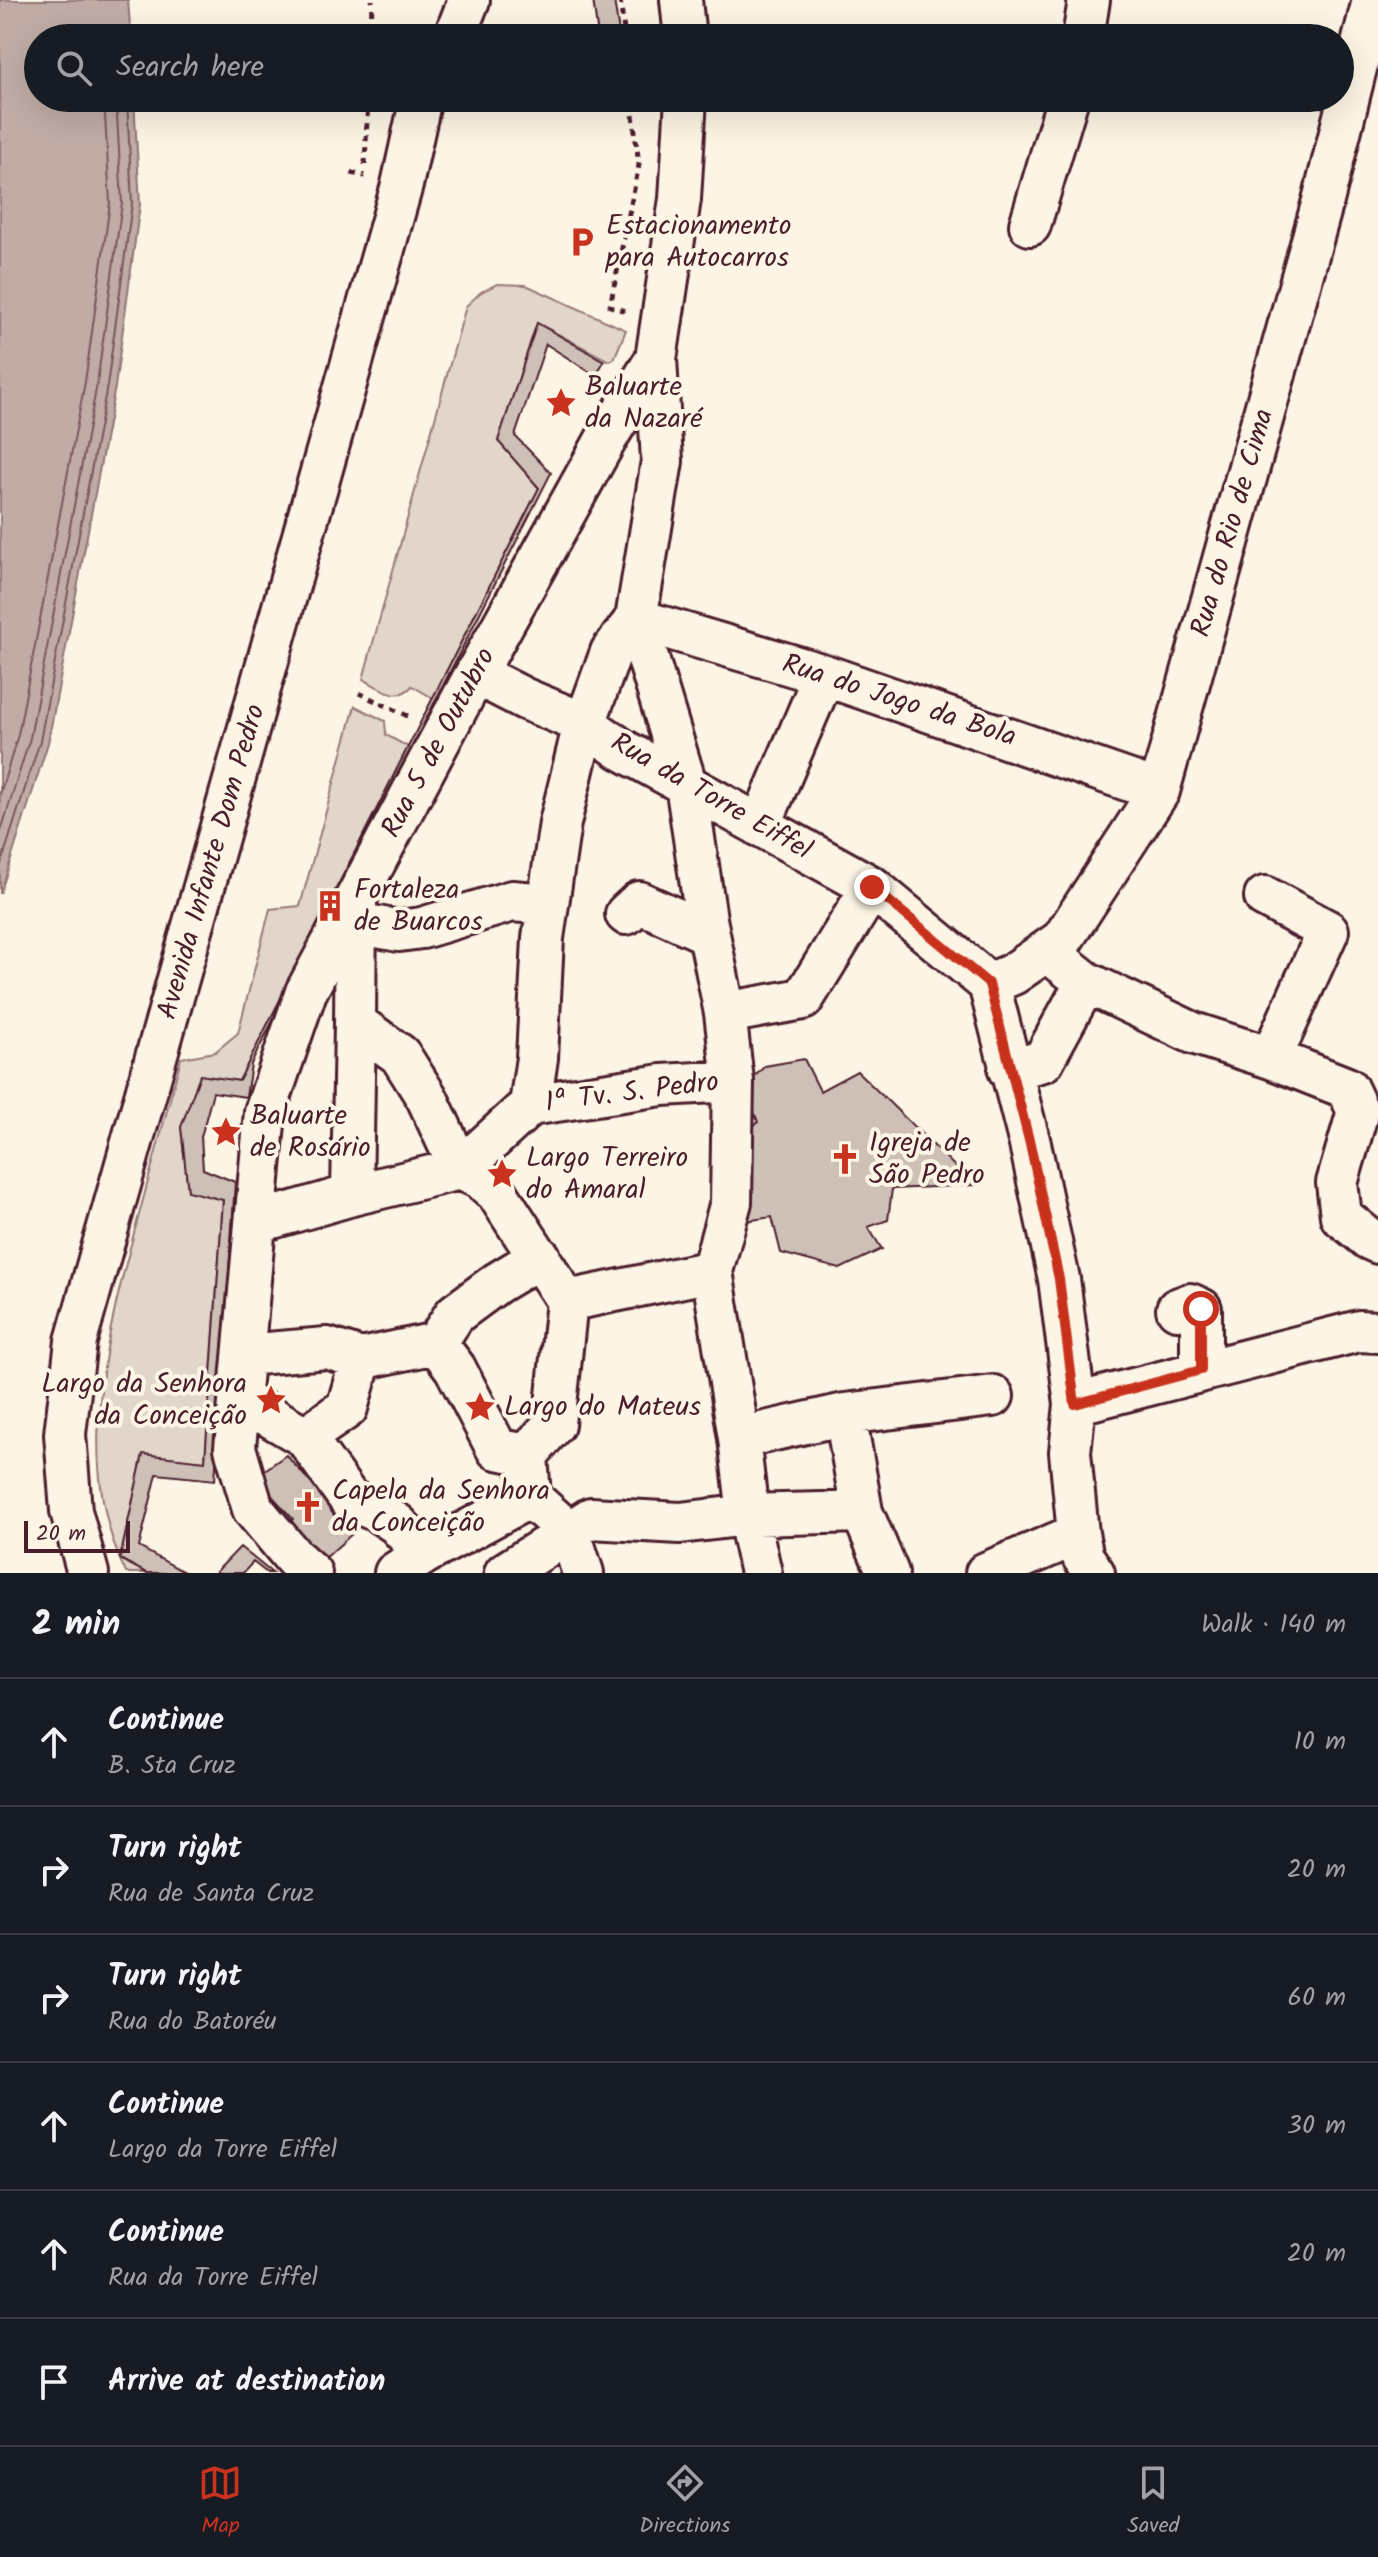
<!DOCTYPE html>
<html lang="en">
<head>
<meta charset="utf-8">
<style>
  :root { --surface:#171b24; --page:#242831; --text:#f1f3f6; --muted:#9ea1a6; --line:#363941; --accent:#c8321e }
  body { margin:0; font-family:Kalam,sans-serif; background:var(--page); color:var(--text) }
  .scale { position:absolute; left:24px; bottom:20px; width:106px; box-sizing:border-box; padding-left:8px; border:4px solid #4a1f2b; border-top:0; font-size:22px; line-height:28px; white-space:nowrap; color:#4a1f2b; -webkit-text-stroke:6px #fcf5e5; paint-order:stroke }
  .stop { position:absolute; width:24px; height:24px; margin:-18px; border:6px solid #c8321e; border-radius:50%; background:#fff }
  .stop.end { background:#c8321e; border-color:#fff; box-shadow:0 2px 8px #0008 }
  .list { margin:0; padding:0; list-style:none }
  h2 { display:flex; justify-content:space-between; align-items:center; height:104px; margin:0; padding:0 32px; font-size:34px }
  h2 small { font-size:26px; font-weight:400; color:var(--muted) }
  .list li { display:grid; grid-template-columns:52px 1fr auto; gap:24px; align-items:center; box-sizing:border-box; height:128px; padding:0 32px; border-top:2px solid var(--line) }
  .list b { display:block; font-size:30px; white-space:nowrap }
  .list p { margin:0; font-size:26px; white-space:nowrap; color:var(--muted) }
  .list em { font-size:26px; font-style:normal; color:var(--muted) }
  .icon { flex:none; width:44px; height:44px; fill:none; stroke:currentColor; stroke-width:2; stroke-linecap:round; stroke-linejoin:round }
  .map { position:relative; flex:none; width:1378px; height:1573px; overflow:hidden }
  .search { position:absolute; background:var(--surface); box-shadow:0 8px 32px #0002; left:24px; right:24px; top:24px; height:88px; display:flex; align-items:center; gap:20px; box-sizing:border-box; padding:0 28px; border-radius:44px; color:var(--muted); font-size:30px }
  .sheet { height:872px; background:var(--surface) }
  nav { display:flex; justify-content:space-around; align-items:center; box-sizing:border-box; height:112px; border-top:2px solid var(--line); background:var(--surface); font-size:22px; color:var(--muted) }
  nav a { display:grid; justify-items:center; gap:4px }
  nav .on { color:var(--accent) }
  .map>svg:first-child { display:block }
  .green { fill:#e2d5ca; stroke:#967a7a; stroke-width:2 }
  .water { fill:#c0aca5; stroke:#917474; stroke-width:2 }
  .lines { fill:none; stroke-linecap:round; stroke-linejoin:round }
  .shore { stroke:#79575c; stroke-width:2 }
  .building { fill:#cfc0b7; stroke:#4a1f2b; stroke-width:2 }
  .minor-casing { stroke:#4a1f2b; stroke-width:46 }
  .path { stroke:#4a1f2b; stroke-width:5; stroke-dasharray:6 6; stroke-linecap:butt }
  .minor { stroke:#fcf5e5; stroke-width:40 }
  .route { stroke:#c8321e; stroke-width:10 }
  .labels { text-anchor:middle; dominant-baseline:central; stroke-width:8; stroke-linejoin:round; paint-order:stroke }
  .poi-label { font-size:28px; fill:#4a1f2b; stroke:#fcf5e5; text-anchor:start }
  .street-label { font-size:28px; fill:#4a1f2b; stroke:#fcf5e5 }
</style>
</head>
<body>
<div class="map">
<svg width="1378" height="1573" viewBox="0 0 1378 1573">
  <rect width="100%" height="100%" fill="#fcf5e5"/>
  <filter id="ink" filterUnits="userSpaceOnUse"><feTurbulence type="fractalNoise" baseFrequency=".0125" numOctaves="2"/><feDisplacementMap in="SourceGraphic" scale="16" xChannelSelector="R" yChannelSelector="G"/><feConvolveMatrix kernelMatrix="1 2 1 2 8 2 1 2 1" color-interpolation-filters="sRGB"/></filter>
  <g filter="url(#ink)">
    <path class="green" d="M497,284L526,285L626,330L614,359L609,361L537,323L498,441L539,488L433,698L412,686C398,703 378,687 363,679L466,306L481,292Z
      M355,706L385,721L386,735L408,747L239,1081L200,1075L181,1127L188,1191L223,1200L205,1461L143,1455L120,1558L146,1573H126C71,1460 109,1325 140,1211C154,1160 167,1109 181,1058L215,1052L238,1033L270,909L300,906Z"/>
    <path class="water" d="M0,0H128L131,38H38V98H134L140,204L115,387L48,743L0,894Z"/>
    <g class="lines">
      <path class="shore" d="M0,794L18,735L85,382L110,203L104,98
        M0,834L30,738L97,384L122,203L116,98
        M0,867L40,741L107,386L132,204L127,98"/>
    </g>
    <path class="building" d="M593,0H614L619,33L598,36Z
      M537,323L604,361L596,376L546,344L515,436L551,473L251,1064L246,1097L213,1092L201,1137L203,1169L235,1182L215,1480L157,1474L139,1547L186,1573H146L120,1559L143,1454L205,1461L223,1200L188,1191L181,1127L200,1075L239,1081L539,488L498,441Z
      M804,1059L820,1091L857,1071L974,1185L892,1189L888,1220L868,1227L882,1249L840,1269L781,1253L772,1217L738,1222L744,1134L758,1122L744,1087L765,1066Z
      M286,1455L320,1493L324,1490L332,1509L353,1533L323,1560L289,1522L293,1519L255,1477Z
      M240,1547L272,1573H267L253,1562L243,1573H215Z"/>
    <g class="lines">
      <defs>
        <path id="minor" d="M681,0L685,38
          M454,38L469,0
          M1083,38L1089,0
          M1030,225L1068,98
          M656,359L662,461L636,619L686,784L706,919L725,1013L733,1081L731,1202L712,1271L739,1438L748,1515L761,1573
          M636,619L824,675L1159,791
          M476,674L525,699L585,724L621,749L872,887L989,984L1030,1144L1059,1279L1075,1404L1070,1452L1078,1534L1083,1557L1094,1573
          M760,826L824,675
          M1265,897L1328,931L1271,1058
          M626,914L639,902L709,934
          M356,923L399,931L422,928L512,901L548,904
          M1047,951L1086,982L1193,1033L1271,1058L1347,1088L1358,1111L1337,1183L1341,1216L1369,1239L1378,1243
          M989,984L1013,974L1062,940L1159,791L1323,201L1373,0
          M725,1013L803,999L872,887
          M1009,1070L1043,1061L1086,982
          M530,1105L460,1169L480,1178L497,1193L567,1301L554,1424L527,1455L530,1497L570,1533
          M530,1105L537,1058L543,938L560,823L582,732L611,652L636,619
          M530,1105L662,1085L733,1081
          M352,1195L355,1023
          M255,1223L352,1195L460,1169L427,1098L400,1055L355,1023L356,903
          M567,1301L712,1271
          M1177,1309L1190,1304L1201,1309V1370
          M436,1343L455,1368L497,1449L527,1455
          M436,1343L455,1314L497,1283L540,1257
          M244,1355L327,1348L361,1359L436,1343
          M240,1399L305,1437L350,1500L377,1511L397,1524L424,1554
          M1075,1404L1359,1331L1378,1332
          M845,1414L862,1512L888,1573
          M305,1437L347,1408L361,1359
          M739,1438L845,1414L993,1396
          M570,1533L583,1573
          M88,1573L71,1511L65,1434L76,1341L402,185L421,98
          M311,1573L294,1558L253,1509L235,1448L265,1112L306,992L470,684L609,434L656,359L680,199L686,98
          M395,1573L424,1554L530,1497
          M505,1573L591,1518L680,1523L748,1515L862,1512
          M986,1573L1078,1534"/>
      </defs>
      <use href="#minor" class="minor-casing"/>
      <path class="path" d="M620,0L625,38
        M371,38L372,0
        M365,165L368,98
        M351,173L365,176
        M625,311L610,306L639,165L631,98
        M359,693L412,718"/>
      <use href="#minor" class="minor"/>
    </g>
  </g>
  <g class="lines" filter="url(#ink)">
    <path class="route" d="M872,887L989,984L1030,1144L1059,1279L1075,1404L1201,1370V1309"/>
  </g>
  <defs>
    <symbol id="parking-bare" viewBox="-9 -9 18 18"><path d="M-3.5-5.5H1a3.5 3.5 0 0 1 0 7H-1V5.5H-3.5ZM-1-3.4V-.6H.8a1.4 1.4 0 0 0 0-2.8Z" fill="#c8321e" stroke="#fcf5e5" stroke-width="2.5" paint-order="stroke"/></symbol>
    <symbol id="sight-bare" viewBox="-9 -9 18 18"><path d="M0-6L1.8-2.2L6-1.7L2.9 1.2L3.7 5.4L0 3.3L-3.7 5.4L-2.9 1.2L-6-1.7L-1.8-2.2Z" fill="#c8321e" stroke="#fcf5e5" stroke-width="2.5" paint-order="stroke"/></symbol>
    <symbol id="building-bare" viewBox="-9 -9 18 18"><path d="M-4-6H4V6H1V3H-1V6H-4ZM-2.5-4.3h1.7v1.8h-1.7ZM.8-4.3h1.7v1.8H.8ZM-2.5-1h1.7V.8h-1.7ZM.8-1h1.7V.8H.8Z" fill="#c8321e" stroke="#fcf5e5" stroke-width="2.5" paint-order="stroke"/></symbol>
    <symbol id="church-bare" viewBox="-9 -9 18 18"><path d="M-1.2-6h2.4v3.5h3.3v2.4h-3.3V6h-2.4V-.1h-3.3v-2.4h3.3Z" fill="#c8321e" stroke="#fcf5e5" stroke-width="2.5" paint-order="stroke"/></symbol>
  </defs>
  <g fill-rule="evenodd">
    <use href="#parking-bare" x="560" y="220" width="44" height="44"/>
    <use href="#sight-bare" x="539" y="381" width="44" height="44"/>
    <use href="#building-bare" x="308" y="884" width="44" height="44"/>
    <use href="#sight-bare" x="204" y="1110" width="44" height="44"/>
    <use href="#church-bare" x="823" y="1137" width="44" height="44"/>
    <use href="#sight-bare" x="480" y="1152" width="44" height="44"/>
    <use href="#sight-bare" x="249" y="1378" width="44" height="44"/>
    <use href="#sight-bare" x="458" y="1385" width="44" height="44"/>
    <use href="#church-bare" x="286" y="1485" width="44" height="44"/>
  </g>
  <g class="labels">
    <g class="poi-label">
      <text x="606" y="226">Estacionamento<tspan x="606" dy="32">para Autocarros</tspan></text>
      <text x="585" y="387">Baluarte<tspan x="585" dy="32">da Nazaré</tspan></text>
      <text x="354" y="890">Fortaleza<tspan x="354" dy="32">de Buarcos</tspan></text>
      <text x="250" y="1116">Baluarte<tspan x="250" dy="32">de Rosário</tspan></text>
      <text x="869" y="1143">Igreja de<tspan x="869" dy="32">São Pedro</tspan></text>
      <text x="526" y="1158">Largo Terreiro<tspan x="526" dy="32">do Amaral</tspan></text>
      <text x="247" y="1384" text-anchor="end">Largo da Senhora<tspan x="247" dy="32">da Conceição</tspan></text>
      <text x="504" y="1407">Largo do Mateus</text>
      <text x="332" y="1491">Capela da Senhora<tspan x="332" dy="32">da Conceição</tspan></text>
    </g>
    <g class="street-label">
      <text transform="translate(1233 523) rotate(-74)">Rua do Rio de Cima</text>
      <text transform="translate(899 701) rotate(18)">Rua do Jogo da Bola</text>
      <text transform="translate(439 743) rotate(-62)">Rua 5 de Outubro</text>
      <text transform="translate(711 797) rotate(30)">Rua da Torre Eiffel</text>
      <text transform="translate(212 862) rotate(-74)">Avenida Infante Dom Pedro</text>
      <text transform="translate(632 1093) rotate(-7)">1ª Tv. S. Pedro</text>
    </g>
  </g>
</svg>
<div class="scale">20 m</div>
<div class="stop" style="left:1201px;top:1309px"></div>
<div class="stop end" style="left:872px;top:887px"></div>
<div class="search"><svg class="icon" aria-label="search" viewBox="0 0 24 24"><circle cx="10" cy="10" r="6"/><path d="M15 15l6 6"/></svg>Search here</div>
</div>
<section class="sheet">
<h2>2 min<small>Walk · 140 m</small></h2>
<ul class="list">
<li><svg class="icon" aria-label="ahead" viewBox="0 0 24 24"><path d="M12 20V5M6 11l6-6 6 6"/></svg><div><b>Continue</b><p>B. Sta Cruz</p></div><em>10 m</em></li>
<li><svg class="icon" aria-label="right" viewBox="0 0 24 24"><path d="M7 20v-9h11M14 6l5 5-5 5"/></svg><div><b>Turn right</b><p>Rua de Santa Cruz</p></div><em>20 m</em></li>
<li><svg class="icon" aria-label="right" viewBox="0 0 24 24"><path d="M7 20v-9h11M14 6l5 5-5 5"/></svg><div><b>Turn right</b><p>Rua do Batoréu</p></div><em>60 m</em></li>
<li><svg class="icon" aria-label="ahead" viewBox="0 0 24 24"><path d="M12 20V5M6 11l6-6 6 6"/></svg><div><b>Continue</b><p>Largo da Torre Eiffel</p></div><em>30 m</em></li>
<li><svg class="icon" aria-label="ahead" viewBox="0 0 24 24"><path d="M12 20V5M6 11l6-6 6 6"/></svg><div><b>Continue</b><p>Rua da Torre Eiffel</p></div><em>20 m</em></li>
<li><svg class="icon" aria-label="arrive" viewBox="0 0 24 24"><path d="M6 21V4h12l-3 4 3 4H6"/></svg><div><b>Arrive at destination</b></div></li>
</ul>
</section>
<nav>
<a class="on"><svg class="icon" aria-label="map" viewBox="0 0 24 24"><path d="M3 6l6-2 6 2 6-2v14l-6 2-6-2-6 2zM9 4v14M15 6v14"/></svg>Map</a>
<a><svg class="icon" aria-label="directions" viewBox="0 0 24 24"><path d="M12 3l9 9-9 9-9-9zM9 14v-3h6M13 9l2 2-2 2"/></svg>Directions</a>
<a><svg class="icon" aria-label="saved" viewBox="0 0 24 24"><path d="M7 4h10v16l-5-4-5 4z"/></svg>Saved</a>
</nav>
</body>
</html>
